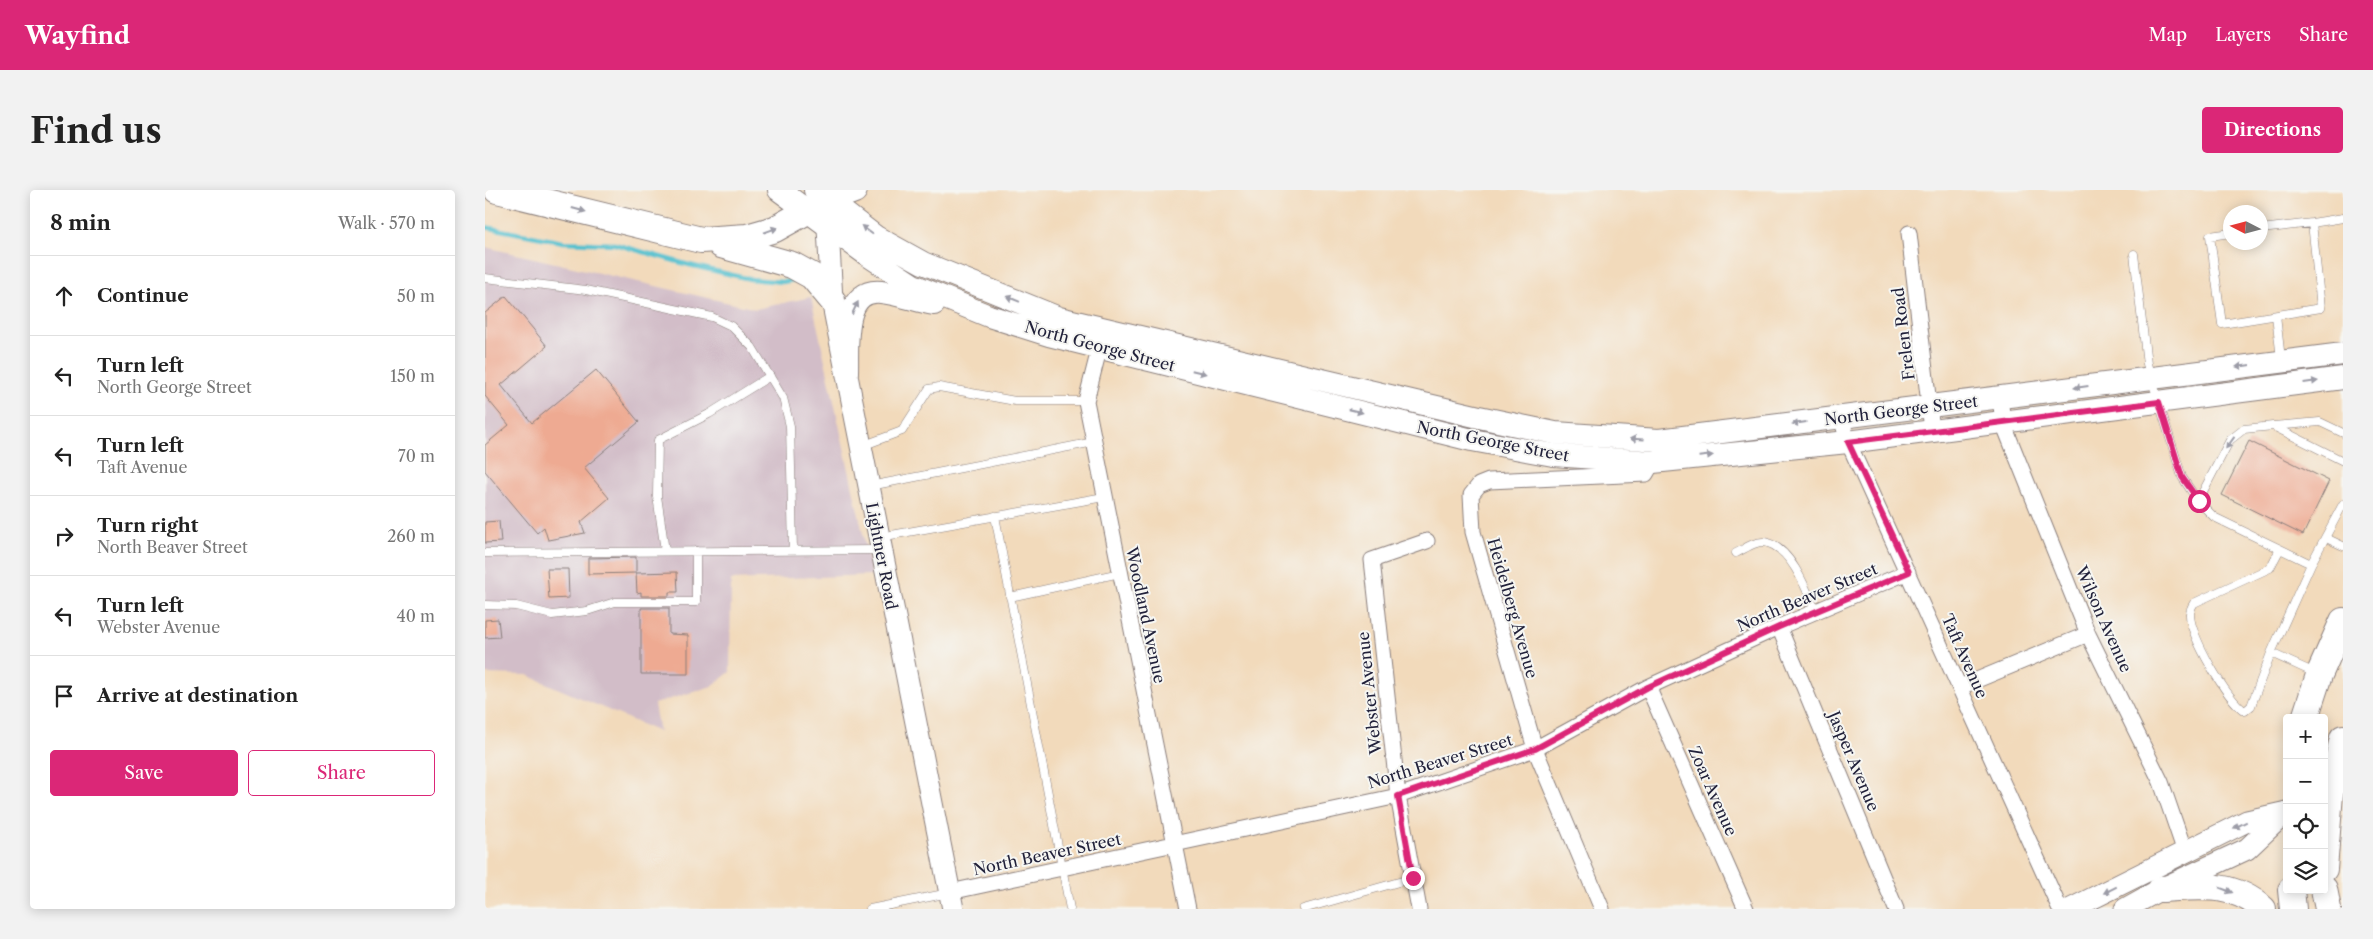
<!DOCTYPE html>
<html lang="en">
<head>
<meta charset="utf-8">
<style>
  :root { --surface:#fff; --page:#f2f2f2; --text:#222; --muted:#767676; --line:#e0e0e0; --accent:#db2777 }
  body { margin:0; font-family:"Libre Caslon Text",serif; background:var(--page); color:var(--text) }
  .controls { position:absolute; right:15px; bottom:15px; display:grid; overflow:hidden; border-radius:5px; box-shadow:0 2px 12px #0003 }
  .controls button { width:45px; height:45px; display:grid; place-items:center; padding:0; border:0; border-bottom:1px solid var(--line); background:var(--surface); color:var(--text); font:25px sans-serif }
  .compass { position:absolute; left:1738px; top:15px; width:45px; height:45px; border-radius:50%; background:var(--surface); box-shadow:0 2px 12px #0003; rotate:276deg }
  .stop { position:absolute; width:15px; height:15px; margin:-11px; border:4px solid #db2777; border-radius:50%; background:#fff }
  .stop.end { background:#db2777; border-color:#fff; box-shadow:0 1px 5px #0008 }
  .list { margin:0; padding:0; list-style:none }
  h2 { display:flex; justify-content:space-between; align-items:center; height:65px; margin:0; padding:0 20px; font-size:21px }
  h2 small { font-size:16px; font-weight:400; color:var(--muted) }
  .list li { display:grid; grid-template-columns:32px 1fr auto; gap:15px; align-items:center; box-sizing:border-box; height:80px; padding:0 20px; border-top:1px solid var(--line) }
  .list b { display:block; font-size:19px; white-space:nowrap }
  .list p { margin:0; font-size:16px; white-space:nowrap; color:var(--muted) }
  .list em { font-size:16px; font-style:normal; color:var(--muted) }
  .actions { display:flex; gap:10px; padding:15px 20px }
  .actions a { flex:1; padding:11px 0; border:1px solid var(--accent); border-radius:5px; text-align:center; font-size:18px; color:var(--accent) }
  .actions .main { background:var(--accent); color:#fff }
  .icon { flex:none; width:28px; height:28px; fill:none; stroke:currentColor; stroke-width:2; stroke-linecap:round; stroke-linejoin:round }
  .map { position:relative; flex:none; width:1858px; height:719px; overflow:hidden; border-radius:5px }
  header { display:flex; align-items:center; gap:30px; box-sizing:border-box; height:70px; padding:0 25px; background:var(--accent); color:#fff }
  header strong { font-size:24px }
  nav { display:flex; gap:28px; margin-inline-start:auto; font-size:18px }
  .intro { display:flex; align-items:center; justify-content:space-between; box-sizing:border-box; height:120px; padding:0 30px }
  h1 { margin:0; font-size:35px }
  .button { padding:12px 22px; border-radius:5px; background:var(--accent); color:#fff; font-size:18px; font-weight:700 }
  main { display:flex; gap:30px; padding:0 30px }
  aside { flex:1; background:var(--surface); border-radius:5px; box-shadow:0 2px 12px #0003 }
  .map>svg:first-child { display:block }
  .industrial { fill:#d2bdc8 }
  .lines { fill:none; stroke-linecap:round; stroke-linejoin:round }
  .stream { stroke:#54c0ce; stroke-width:4.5 }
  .building { fill:#eeaa92 }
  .lane-casing { stroke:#8a7e7b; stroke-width:9 }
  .street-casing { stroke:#8a7e7b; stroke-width:17 }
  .secondary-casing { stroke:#8a7e7b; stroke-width:23 }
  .primary-casing { stroke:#8a7e7b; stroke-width:24 }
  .highway-casing { stroke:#8a7e7b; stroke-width:28 }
  .lane { stroke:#fff; stroke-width:8 }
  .street { stroke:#fff; stroke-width:15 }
  .secondary { stroke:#fff; stroke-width:21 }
  .primary { stroke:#fff; stroke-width:22 }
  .highway { stroke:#fff; stroke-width:26 }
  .oneway { fill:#9c9ca7 }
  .route { stroke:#db2777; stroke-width:6 }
  .labels { text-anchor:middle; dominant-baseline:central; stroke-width:4; stroke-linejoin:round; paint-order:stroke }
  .street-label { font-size:16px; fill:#22223b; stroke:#f6f6f2 }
</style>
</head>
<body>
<header>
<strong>Wayfind</strong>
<nav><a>Map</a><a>Layers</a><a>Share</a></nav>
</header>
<div class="intro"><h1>Find us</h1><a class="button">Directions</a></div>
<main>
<aside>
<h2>8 min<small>Walk · 570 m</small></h2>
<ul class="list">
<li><svg class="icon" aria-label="ahead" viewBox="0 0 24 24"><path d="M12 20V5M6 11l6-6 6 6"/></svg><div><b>Continue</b></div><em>50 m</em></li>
<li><svg class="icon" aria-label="left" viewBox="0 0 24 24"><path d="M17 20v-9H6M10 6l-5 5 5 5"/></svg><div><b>Turn left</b><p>North George Street</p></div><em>150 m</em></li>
<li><svg class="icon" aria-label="left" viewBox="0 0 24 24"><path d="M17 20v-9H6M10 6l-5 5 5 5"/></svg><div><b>Turn left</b><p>Taft Avenue</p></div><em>70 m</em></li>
<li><svg class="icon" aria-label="right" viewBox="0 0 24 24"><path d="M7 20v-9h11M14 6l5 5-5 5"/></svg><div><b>Turn right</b><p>North Beaver Street</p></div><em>260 m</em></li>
<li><svg class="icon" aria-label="left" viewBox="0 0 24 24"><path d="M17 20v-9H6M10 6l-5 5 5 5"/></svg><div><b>Turn left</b><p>Webster Avenue</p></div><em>40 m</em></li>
<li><svg class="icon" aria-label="arrive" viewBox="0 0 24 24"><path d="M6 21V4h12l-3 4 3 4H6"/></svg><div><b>Arrive at destination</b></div></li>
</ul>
<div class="actions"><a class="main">Save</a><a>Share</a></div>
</aside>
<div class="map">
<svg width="1858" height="719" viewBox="0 0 1858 719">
  <rect width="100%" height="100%" fill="#f6f6f2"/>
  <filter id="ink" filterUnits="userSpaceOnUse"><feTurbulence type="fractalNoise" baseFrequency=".02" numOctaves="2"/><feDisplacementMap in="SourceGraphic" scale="10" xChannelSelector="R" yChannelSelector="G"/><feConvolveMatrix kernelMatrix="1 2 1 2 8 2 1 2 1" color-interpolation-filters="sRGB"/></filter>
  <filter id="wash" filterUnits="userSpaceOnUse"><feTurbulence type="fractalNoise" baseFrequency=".0096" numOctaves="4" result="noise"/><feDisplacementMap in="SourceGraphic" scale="20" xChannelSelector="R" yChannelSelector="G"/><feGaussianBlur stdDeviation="1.12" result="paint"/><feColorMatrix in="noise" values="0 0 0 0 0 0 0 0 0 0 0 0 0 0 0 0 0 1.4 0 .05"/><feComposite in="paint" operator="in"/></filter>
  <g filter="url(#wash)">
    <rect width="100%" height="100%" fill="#f2dabb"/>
    <path class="industrial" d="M0,57L271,119L326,107L387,385L246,390L245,482L227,496L169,514L174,542L42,485L0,484Z"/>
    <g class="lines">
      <path class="stream" d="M0,37L78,52L130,54L204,75L265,89L298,92L308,90"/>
    </g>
    <g id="blocks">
      <path class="building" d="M21,106L62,156L16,195L47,233L111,180L154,232L99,278L124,308L96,332L100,343L63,350L59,337L52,343L0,281V255L24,235L0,206V123Z
        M1764,251L1844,291L1818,345L1737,305Z
        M14,331L16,352L0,353V332Z
        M151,367V383L103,384V368Z
        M62,379H83L84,408L64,409Z
        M192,382L193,402H184V406H156V402L152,403L151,383Z
        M156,418H184V444L203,445V484H156Z
        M13,429L15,447L0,448V430Z"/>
    </g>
  </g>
  <g filter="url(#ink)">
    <use href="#blocks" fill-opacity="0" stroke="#8a7e7b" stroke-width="1"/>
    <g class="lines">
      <defs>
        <path id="lane" d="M1827,33L1858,28
          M1746,43L1725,46L1737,134L1836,118L1827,33L1776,39
          M1649,64L1662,174L1697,287L1713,311L1729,327L1826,374
          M0,88L101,100L227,127L246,136L267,157L298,208L305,236L308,360
          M1791,126L1796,169
          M1858,243L1835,232L1788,236L1858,271
          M377,256L417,241L444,199L454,197L530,211H601
          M385,296L609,252
          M1713,311L1745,250L1759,239L1788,236
          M510,326L585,719
          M395,347L619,307
          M1841,348L1858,356
          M180,361L172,306L173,250L224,224L285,186
          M0,363L394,360
          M1251,363C1260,359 1272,349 1283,353C1307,360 1322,401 1331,422
          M525,407L635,383
          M0,415L31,416L67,425L102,421L130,412H211V361
          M1786,463L1766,516L1760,521C1743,512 1704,444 1705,424C1705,420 1707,416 1709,413L1785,378L1795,359
          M1830,483L1786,463L1826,374L1858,314
          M385,719L464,703
          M818,719L928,688"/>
        <path id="street" d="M1424,43L1447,240
          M617,148L601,211L703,719
          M1515,207L1518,233L1603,444L1676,592L1700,662
          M1356,227L1363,252L1575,719
          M1294,437L1411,719
          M1163,497L1261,719
          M1475,497L1603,444
          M465,702L913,606L1050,559L1163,497L1294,437L1423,382
          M934,719L913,606L887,370L942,351
          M1117,719L1050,559L988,342L986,305L994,295L1004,291L1161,284L1168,272"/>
        <path id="secondary" d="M342,20L347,110L468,719
          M1586,719L1762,631L1802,622
          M1640,719L1676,699L1762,659L1801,622"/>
        <path id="primary" d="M294,0L381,64L428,95L504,126L564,145L987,250L1068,265L1168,272L1363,252L1858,188
          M330,0L391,47L438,73L574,128L994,227L1070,243L1174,250L1858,164
          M362,182C363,157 356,98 396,102C414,104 432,111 449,114"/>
        <path id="highway" d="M12,0L216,50L262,47L290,39L342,10L369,0
          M236,55L307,75L327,86L347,110
          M1820,528L1834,485L1858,431
          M1839,679L1845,604L1858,548
          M1676,699C1713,697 1748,691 1778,719
          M1839,699L1843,719
          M1806,700L1808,719"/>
      </defs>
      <use href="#lane" class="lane-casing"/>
      <use href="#street" class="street-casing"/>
      <use href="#secondary" class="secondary-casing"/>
      <use href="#primary" class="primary-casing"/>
      <use href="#highway" class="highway-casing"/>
      <use href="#lane" class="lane"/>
      <use href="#street" class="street"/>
      <use href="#secondary" class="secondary"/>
      <use href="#primary" class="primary"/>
      <use href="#highway" class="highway"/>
    </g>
    <defs><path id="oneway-solid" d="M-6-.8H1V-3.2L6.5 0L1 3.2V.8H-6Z" transform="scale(1.25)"/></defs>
    <g class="oneway">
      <use href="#oneway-solid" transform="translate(94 20) rotate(15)"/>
      <use href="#oneway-solid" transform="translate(286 40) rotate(-20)"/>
      <use href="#oneway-solid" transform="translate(382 40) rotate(-143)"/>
      <use href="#oneway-solid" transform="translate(528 109) rotate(-158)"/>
      <use href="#oneway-solid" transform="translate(370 118) rotate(-64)"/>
      <use href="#oneway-solid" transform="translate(1758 176) rotate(173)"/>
      <use href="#oneway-solid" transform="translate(714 182) rotate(14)"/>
      <use href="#oneway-solid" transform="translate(1826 192) rotate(-7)"/>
      <use href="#oneway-solid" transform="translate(1596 197) rotate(173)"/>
      <use href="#oneway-solid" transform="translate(871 221) rotate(14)"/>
      <use href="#oneway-solid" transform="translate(1314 233) rotate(173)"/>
      <use href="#oneway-solid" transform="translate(1152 249) rotate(-176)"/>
      <use href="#oneway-solid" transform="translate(1745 253) rotate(126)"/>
      <use href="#oneway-solid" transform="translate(1221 266) rotate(-6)"/>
      <use href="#oneway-solid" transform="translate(1755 635) rotate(154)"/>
      <use href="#oneway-solid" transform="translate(1625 700) rotate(154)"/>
      <use href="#oneway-solid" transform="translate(1741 700) rotate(21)"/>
    </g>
  </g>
  <g class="lines" filter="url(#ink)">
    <path class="route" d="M928,688L913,606L1050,559L1163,497L1294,437L1424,382L1363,252L1674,212L1697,287L1714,311"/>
  </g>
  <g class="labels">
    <g class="street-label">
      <text transform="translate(1418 144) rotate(-97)">Frelen Road</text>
      <text transform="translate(615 156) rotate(15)">North George Street</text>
      <text transform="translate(1416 220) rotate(-7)">North George Street</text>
      <text transform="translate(1008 251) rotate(11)">North George Street</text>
      <text transform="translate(397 366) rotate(79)">Lightner Road</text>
      <text transform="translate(1322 407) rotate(-23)">North Beaver Street</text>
      <text transform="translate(1028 418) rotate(74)">Heidelberg Avenue</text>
      <text transform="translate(661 425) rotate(78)">Woodland Avenue</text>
      <text transform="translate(1619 429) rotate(66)">Wilson Avenue</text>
      <text transform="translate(1480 466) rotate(66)">Taft Avenue</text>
      <text transform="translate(884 503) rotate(-96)">Webster Avenue</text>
      <text transform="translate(955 571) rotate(-17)">North Beaver Street</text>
      <text transform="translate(1369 571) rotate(67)">Jasper Avenue</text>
      <text transform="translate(1228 601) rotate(66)">Zoar Avenue</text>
      <text transform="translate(562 664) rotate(-12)">North Beaver Street</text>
    </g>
  </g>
</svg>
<div class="controls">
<button>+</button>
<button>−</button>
<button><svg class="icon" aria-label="locate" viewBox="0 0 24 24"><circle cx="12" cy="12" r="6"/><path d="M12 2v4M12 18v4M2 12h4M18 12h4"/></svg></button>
<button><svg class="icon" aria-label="layers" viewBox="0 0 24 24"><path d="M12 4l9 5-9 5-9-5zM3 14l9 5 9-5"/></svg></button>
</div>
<svg class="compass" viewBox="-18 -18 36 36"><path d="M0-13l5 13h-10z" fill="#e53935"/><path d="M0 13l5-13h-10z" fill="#767676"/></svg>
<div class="stop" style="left:1714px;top:311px"></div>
<div class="stop end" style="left:928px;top:688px"></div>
</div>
</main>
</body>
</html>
